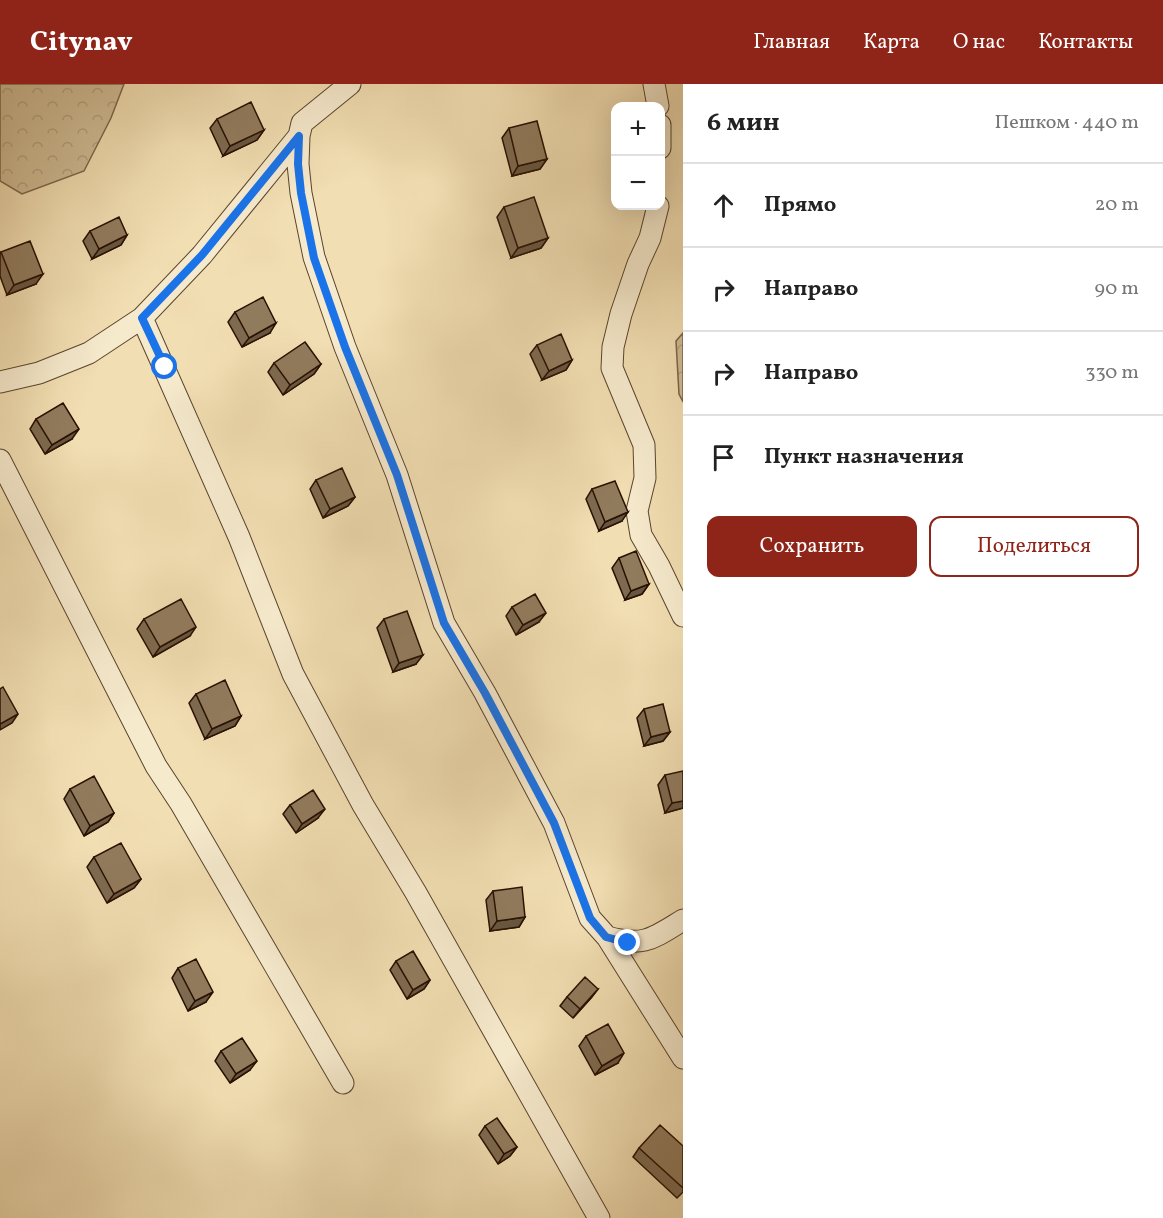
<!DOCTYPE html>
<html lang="ru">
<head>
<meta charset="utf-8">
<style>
  :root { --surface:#fff; --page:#f2f2f2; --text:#222; --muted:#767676; --line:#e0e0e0; --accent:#8f2418 }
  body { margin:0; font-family:Vollkorn,serif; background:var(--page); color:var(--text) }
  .controls { position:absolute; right:18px; top:18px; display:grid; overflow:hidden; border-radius:12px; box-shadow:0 6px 24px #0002 }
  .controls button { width:54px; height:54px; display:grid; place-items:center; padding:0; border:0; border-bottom:2px solid var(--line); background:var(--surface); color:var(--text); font:30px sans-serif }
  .stop { position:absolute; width:18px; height:18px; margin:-14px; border:4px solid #1a73e8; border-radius:50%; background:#fff }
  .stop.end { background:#1a73e8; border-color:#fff; box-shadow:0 2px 6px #0008 }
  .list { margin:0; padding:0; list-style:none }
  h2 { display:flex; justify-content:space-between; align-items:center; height:78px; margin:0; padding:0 24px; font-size:26px }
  h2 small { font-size:20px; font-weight:400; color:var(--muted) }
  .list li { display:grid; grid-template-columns:39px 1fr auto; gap:18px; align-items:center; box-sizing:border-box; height:84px; padding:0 24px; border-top:2px solid var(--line) }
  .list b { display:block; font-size:22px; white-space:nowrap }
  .list em { font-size:20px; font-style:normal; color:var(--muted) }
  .actions { display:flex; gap:12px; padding:18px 24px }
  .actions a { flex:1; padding:14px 0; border:2px solid var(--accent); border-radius:12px; text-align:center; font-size:21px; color:var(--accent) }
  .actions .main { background:var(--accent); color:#fff }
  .icon { flex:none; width:33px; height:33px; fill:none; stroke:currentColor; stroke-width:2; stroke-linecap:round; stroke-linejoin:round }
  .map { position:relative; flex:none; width:683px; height:1134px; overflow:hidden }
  header { display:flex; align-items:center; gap:36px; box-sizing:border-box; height:84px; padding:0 30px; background:var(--accent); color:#fff }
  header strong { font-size:28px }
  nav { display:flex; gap:33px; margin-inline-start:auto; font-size:21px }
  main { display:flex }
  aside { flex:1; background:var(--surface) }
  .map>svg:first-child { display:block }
  .forest { fill:url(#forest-crowns); stroke:#7c664a; stroke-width:1.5 }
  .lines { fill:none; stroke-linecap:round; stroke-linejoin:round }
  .minor-casing { stroke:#5b442d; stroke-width:23 }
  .minor { stroke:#f6eacd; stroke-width:21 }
  .wall { fill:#7d6a50; stroke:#291001; stroke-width:1.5 }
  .shaded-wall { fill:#665641; stroke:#291001; stroke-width:1.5 }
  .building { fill:#917b5d; stroke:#291001; stroke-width:1.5 }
  .route { stroke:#1a73e8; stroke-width:8 }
</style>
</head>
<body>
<header>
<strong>Citynav</strong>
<nav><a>Главная</a><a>Карта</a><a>О нас</a><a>Контакты</a></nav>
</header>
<main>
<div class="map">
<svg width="683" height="1134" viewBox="0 0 683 1134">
  <defs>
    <pattern id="forest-crowns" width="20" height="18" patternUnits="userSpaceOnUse" patternTransform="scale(1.5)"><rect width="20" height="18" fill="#cfbb94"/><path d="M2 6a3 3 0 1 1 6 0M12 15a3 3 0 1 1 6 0" fill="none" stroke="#b2a07e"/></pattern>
  </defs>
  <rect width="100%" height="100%" fill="#f1deb2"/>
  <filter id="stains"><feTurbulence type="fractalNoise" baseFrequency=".00333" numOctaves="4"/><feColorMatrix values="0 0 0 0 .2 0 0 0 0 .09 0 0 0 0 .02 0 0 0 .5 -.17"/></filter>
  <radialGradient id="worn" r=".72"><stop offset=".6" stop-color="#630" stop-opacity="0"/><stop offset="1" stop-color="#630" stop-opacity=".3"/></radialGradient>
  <path class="forest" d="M0,0H124L111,34L84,87L22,110L0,97Z
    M683,249V318L679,310L676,257Z"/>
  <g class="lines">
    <defs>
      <path id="minor" d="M350,0L302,39L299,52L298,80L301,109L314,173L345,263L397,391L444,539L485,609L554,739L590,834L607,853L683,974
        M654,0L658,22
        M660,41V64
        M658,122L650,154L638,180L621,230L613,263L612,284L644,361L645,394L637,427L641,451L659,482L683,532
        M142,234L239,453L293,590L363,721L416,809L599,1134
        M0,298L39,289L89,269L142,234L202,171L299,52
        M0,376L156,682L181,720L343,999
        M607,853C644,863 652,855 683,836"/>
    </defs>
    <use href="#minor" class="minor-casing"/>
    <use href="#minor" class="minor"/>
  </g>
  <path class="wall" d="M217,35L264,46L257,56L223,72L210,44Z
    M509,44L547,75L540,85L512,92L502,54Z
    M504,123L548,154L541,164L511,174L497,133Z
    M90,147L127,151L121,161L92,175L83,157Z
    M1,168L36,200L7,211L0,192V170Z
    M235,228L270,249L242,263L228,238Z
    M537,261L572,276L566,286L542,296L530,270Z
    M274,279L321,280L314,290L283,311L268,288Z
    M36,335L72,355L45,370L30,345Z
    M316,396L355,413L348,422L323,434L310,405Z
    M592,405L622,437L599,447L586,415Z
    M619,474L649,500L642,510L625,516L612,484Z
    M512,523L539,538L516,551L506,532Z
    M144,535L190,552L153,573L137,545Z
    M384,535L416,580L393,588L377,544Z
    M196,610L241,632L235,642L205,655L189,619Z
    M644,625L670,648L663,657L644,662L637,634Z
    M665,691L683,717V724L665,729L658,701Z
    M70,705L114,729L108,738L84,752L64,715Z
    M290,721L318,734L296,749L283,730Z
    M94,773L141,795L134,804L107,819L87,783Z
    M493,807L525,833L519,843L490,847L486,816Z
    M396,877L430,896L424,905L407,915L390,886Z
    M178,884L206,918L188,927L172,894Z
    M598,905L591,914L573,934L560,922L567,913Z
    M586,952L618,979L595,991L579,962Z
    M221,967L250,986L230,999L215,977Z
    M485,1042L517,1063L510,1072L498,1080L479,1051Z
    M683,1062V1108L677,1114L633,1073L639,1064Z"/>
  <path class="shaded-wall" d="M264,46L257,56L223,72L230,62Z
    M547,75L540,85L512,92L518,82Z
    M127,151L121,161L92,175L99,165Z
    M548,154L541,164L511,174L518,164Z
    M43,190L36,200L7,211L14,201Z
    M276,239L270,249L242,263L249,254Z
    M572,276L566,286L542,296L549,287Z
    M321,280L314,290L283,311L290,301Z
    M79,345L72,355L45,370L52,361Z
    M355,413L348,422L323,434L330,425Z
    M628,428L622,437L599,447L605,438Z
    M649,500L642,510L625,516L631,507Z
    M546,529L539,538L516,551L523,541Z
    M196,543L190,552L153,573L160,563Z
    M423,571L416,580L393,588L399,579Z
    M18,630L12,639L0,646V640Z
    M241,632L235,642L205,655L212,645Z
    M670,648L663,657L644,662L651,653Z
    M683,717V724L665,729L672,719Z
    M325,725L318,734L296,749L302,740Z
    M114,729L108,738L84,752L90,742Z
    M141,795L134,804L107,819L114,810Z
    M525,833L519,843L490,847L497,837Z
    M430,896L424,905L407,915L413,906Z
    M598,905L591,914L573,934L580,925Z
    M213,908L206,918L188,927L195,917Z
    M624,969L618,979L595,991L602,982Z
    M257,977L250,986L230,999L236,990Z
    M517,1063L510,1072L498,1080L504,1070Z"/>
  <path class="building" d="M251,18L264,46L230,62L217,35Z
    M537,37L547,75L518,82L509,44Z
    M534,113L548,154L518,164L504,123Z
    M119,133L127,151L99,165L90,147Z
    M30,157L43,190L14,201L1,168Z
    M263,213L276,239L249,254L235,228Z
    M561,250L572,276L549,287L537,261Z
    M305,258L321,280L290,301L274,279Z
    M63,319L79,345L52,361L36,335Z
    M342,384L355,413L330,425L316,396Z
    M615,397L628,428L605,438L592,405Z
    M636,467L649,500L631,507L619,474Z
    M535,510L546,529L523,541L512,523Z
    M181,515L196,543L160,563L144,535Z
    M407,527L423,571L399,579L384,535Z
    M225,596L241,632L212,645L196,610Z
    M3,603L18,630L0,640V605Z
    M663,620L670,648L651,653L644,625Z
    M683,687V717L672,719L665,691Z
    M94,692L114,729L90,742L70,705Z
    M313,706L325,725L302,740L290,721Z
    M121,759L141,795L114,810L94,773Z
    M522,803L525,833L497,837L493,807Z
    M413,867L430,896L413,906L396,877Z
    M196,875L213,908L195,917L178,884Z
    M585,893L598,905L580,925L567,913Z
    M608,940L624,969L602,982L586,952Z
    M242,954L257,977L236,990L221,967Z
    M497,1034L517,1063L504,1070L485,1042Z
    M660,1041L683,1062V1104L639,1064Z"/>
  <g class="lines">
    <path class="route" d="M165,283L142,234L202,171L299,52L298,80L301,109L314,174L345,263L397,391L444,539L485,609L554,739L590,834L606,853L628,859"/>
  </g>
  <rect width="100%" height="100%" filter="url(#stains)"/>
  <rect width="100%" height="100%" fill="url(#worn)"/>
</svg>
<div class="controls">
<button>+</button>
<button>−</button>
</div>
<div class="stop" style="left:165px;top:283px"></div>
<div class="stop end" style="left:628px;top:859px"></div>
</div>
<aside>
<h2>6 мин<small>Пешком · 440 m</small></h2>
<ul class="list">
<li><svg class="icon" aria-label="ahead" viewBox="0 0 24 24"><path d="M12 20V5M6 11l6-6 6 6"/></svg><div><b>Прямо</b></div><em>20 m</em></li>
<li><svg class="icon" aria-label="right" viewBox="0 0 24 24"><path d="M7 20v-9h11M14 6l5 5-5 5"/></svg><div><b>Направо</b></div><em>90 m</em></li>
<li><svg class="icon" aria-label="right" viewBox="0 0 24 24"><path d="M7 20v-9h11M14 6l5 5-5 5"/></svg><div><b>Направо</b></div><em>330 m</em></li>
<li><svg class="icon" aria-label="arrive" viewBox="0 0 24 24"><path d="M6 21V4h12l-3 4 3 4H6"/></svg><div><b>Пункт назначения</b></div></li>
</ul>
<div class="actions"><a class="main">Сохранить</a><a>Поделиться</a></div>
</aside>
</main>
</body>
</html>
